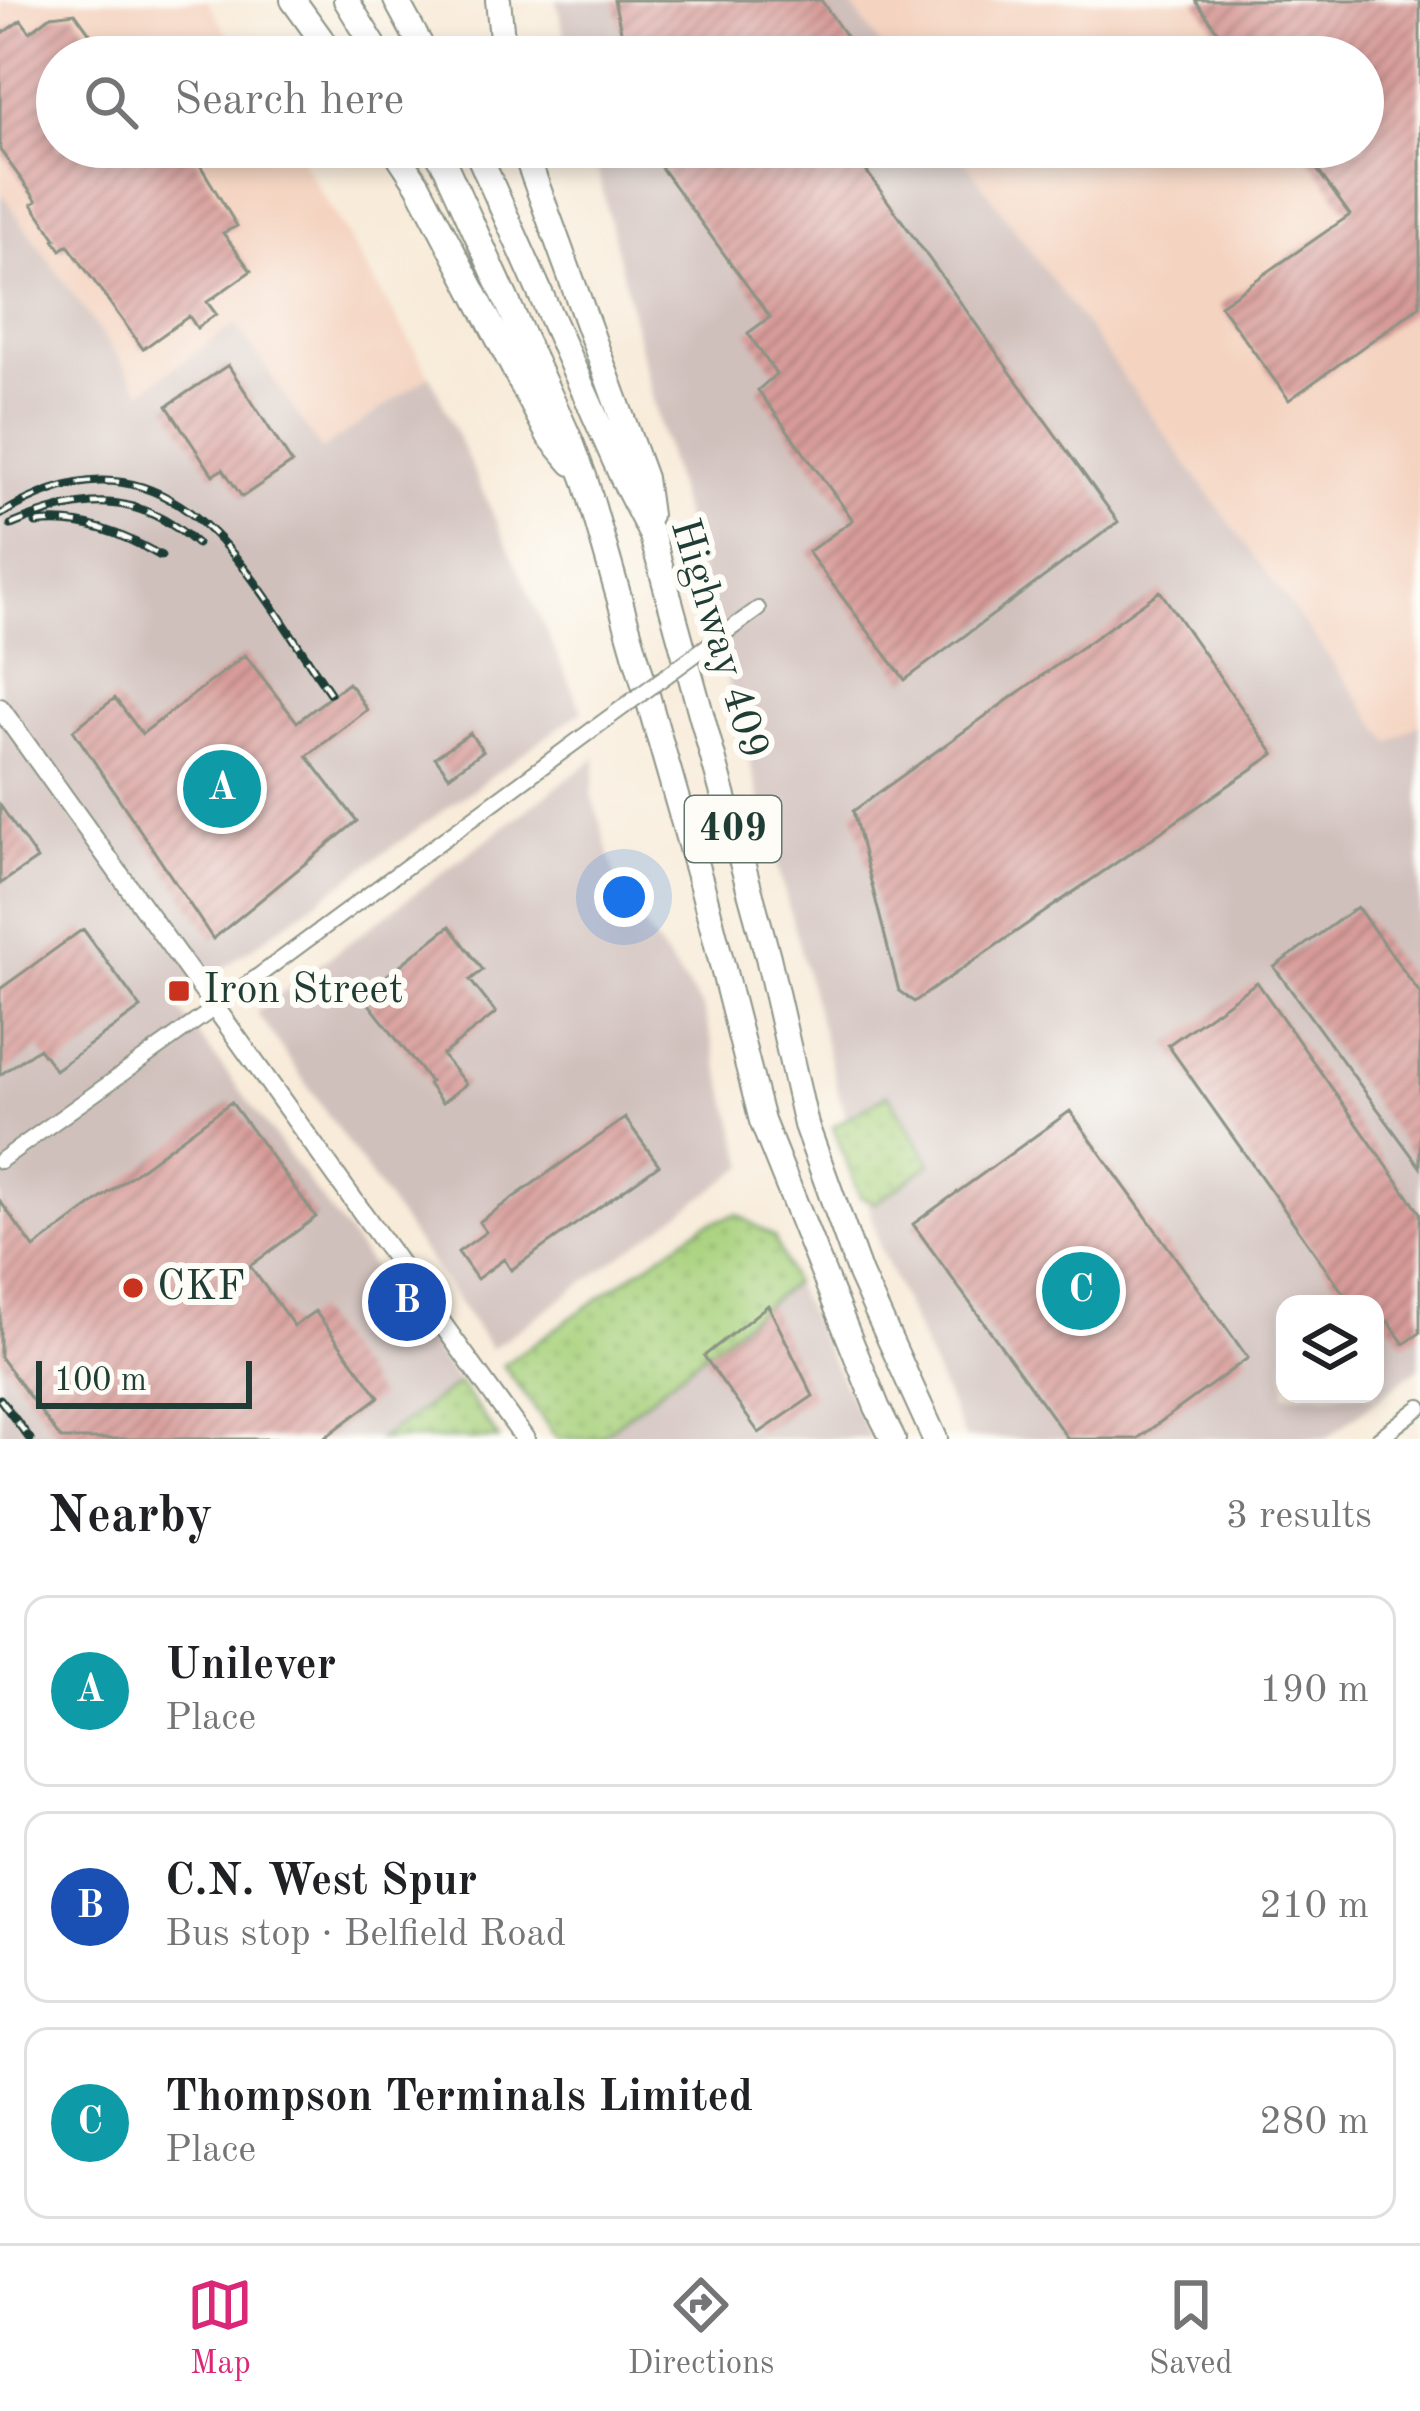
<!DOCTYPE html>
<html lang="en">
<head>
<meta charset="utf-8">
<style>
  :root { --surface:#fff; --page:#f2f2f2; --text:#202124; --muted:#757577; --line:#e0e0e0; --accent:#db2777 }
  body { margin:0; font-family:"Old Standard TT",serif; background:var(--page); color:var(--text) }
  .controls { position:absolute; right:36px; bottom:36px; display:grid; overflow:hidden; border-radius:24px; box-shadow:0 6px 18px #0003 }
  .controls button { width:108px; height:108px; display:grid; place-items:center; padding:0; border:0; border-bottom:3px solid var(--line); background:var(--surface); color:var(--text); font:60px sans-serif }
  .scale { position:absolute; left:36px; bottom:30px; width:216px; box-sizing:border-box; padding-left:12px; border:6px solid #1f3d34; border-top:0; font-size:33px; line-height:42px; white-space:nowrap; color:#1f3d34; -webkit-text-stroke:9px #fdfcf7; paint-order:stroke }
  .you { position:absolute; left:624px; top:897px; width:42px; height:42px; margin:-30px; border:9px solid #fff; border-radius:50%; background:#1a73e8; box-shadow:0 0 0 18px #1a73e833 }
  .badge { display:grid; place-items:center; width:78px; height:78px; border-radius:50%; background:var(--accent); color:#fff; font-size:39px; font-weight:700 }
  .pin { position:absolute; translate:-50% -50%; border:6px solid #fff; box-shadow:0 3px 12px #0006 }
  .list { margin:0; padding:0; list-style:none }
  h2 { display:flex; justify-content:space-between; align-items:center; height:156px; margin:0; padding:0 48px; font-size:51px }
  h2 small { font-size:39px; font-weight:400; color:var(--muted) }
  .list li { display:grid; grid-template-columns:78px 1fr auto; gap:36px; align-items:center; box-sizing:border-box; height:192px; margin:0 24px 24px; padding:0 24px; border:3px solid var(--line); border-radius:24px }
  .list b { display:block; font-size:45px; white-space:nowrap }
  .list p { margin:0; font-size:39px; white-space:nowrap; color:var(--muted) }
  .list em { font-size:39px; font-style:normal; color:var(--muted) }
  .icon { flex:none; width:66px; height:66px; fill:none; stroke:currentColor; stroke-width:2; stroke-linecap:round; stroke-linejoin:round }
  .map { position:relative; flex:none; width:1420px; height:1439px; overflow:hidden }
  .search { position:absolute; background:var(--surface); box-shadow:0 6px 18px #0003; left:36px; right:36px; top:36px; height:132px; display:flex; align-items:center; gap:30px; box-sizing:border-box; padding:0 42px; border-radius:66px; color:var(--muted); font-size:45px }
  .sheet { height:804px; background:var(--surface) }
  nav { display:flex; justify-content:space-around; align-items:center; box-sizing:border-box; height:168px; border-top:3px solid var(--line); background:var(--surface); font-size:33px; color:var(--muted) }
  nav a { display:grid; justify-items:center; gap:6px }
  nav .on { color:var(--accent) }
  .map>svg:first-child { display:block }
  .built { fill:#f4d3c0 }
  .industrial { fill:#d0c0bc; fill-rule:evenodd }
  .grass { fill:url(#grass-dots); stroke:#648758; stroke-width:3 }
  .building { fill:url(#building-hatch) }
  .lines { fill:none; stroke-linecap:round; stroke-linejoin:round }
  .minor-casing { stroke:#8c9486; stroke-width:18 }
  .secondary-casing { stroke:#8c9486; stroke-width:22 }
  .motorway-casing { stroke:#8c9486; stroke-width:28 }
  .minor { stroke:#fff; stroke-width:14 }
  .secondary { stroke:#fff; stroke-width:18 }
  .motorway { stroke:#fff; stroke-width:24 }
  .rail-casing { stroke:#1f3d34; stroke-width:9 }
  .rail { stroke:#fdfcf7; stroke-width:4.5; stroke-dasharray:14; stroke-linecap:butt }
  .minor-bridge-casing { stroke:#8c9486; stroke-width:18; stroke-linecap:butt }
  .minor-bridge { stroke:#fff; stroke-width:14 }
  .poi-dot { fill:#c8321e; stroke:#fdfcf7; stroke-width:4.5 }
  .labels { text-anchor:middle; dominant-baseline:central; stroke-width:12; stroke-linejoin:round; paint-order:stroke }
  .shield { fill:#fdfcf7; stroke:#62766e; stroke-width:3 }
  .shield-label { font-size:39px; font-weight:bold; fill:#1f3d34 }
  .street-label { font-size:42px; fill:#1f3d34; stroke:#fdfcf7 }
  .poi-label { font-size:42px; fill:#1f3d34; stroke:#fdfcf7; text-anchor:start }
</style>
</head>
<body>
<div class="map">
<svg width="1420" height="1439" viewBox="0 0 1420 1439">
  <defs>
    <pattern id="grass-dots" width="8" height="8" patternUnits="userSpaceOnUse" patternTransform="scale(3)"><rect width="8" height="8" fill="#a8d17d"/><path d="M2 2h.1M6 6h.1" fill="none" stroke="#90b46d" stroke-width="1.8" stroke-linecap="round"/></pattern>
    <pattern id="building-hatch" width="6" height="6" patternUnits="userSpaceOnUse" patternTransform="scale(3)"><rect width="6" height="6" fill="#d89c9a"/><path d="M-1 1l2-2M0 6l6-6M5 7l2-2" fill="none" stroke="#af807e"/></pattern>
  </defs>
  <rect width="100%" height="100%" fill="#fdfcf7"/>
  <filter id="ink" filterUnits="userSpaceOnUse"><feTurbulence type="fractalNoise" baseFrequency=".00833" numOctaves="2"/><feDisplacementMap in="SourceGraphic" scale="24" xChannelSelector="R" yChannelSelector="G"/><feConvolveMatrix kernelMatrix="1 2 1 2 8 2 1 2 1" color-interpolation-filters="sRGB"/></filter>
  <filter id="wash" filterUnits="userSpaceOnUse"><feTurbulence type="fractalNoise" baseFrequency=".004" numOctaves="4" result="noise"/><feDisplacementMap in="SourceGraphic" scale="48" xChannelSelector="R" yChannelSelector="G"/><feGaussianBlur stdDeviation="2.7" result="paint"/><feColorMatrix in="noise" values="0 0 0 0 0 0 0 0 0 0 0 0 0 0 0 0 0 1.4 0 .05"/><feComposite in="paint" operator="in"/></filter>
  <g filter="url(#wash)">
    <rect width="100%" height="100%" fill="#f8ebd9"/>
    <path class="built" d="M0,0H207L241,57H57V147H294L430,375L320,450L142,391L0,191Z
      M847,0H1420V723L1391,744L955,147H1363V57H889Z"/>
    <path class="industrial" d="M556,0H847L889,57H570Z
      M592,147H955L1391,743L1420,723V1367L1326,1439H965L880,1248L655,409ZM1285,1304H1375V1394H1285Z
      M0,191L142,391L236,324L321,450L430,375L582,711L232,962L173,1001L459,1383L380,1439H0Z
      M597,757L592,795L621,894L703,1008L746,1166L491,1349L256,1012Z
      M793,1283L871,1439H598Z"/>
    <path class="grass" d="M888,1094L931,1164L876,1203L860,1197L833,1127Z
      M737,1214L774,1237L793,1283L598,1439H557L503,1365L704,1225Z
      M459,1383L499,1439H380Z"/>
    <g id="blocks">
      <path class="building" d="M614,0H821L860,57H627Z
        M1195,0H1420V306L1289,400L1220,305L1350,215L1301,147H1363V57H1236Z
        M75,13L107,57H57V147H189L237,226L223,233L251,271L207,302L216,314L197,328L189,316L143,349L68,245L61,250L54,240L56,239L32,204L37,201L0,150V35L21,20L30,32L51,16Z
        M646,147H849L1118,522L905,680L808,552L853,520L758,390L776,374L748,333L770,317Z
        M228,365L292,463L242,497L223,469L213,475L167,406Z
        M1160,591L1274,754L914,1002L899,991L853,811Z
        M245,655L297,722L348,683L355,691L367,710L307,756L357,821L213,939L73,730L115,698L142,734Z
        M470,733L483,751L449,776L435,757Z
        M0,805L37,859L0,884Z
        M1357,907L1420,993V1167L1274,967Z
        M450,926L483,970L470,980L496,1013L442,1055L466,1084L442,1103L428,1084L430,1082L362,995Z
        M83,929L141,1008L55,1070L39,1048L0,1075V989Z
        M1257,982L1420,1213V1333L1404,1344L1388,1321L1375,1330V1304H1351L1168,1045Z
        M231,1102L316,1217L250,1266L294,1326L315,1311L379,1397L323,1439H61L0,1357V1201L34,1248Z
        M1070,1111L1248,1358L1137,1439H1068L913,1224Z
        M625,1118L659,1165L511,1270L504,1259L477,1279L458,1252L486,1232L479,1222Z
        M768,1305L813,1396L759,1433L704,1356Z"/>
    </g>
  </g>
  <g filter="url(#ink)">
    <use href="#blocks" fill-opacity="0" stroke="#8c9486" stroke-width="3"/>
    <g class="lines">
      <defs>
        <path id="minor" d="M718,638L758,609
          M0,1161L216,1007L596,727
          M1378,1439L1420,1407"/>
        <path id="secondary" d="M0,708L525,1439"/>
        <path id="motorway" d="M293,0L334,57
          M346,0L381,57
          M396,0L427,57
          M498,0L504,57
          M393,147L418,185L549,436L572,463
          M434,147L446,167L571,442L585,479L703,890L762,1121L877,1407L893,1439
          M475,147L624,481L652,536L768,957L806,1125L860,1274L935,1439
          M523,147L644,478L649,515"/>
      </defs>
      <use href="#minor" class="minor-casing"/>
      <use href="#secondary" class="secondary-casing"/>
      <use href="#motorway" class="motorway-casing"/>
      <use href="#minor" class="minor"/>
      <use href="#secondary" class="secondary"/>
      <use href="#motorway" class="motorway"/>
      <defs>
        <path id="rail" d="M0,515C172,409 247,573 330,693
          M36,523C82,517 123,534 161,556
          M11,525C82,495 137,490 197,544
          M0,1399L30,1439"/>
      </defs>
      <use href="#rail" class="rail-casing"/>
      <use href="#rail" class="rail"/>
      <defs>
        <path id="minor-bridge" d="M596,727L718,638"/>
      </defs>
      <use href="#minor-bridge" class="minor-bridge-casing"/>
      <use href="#minor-bridge" class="minor-bridge"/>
    </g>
  </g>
  <g class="poi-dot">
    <rect x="167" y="979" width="24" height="24" rx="6"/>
    <circle cx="133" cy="1288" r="12"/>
  </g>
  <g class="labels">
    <rect class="shield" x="685" y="796" width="96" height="66" rx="9"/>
    <g class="shield-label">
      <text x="733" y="829">409</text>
    </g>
    <g class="street-label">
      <text transform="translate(718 639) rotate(73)">Highway 409</text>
    </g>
    <g class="poi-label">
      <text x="203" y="991">Iron Street</text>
      <text x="157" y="1288">CKF</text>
    </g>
  </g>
</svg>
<div class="controls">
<button><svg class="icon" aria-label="layers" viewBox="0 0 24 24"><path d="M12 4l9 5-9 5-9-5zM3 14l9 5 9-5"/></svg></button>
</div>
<div class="scale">100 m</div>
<div class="you"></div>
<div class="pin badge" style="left:222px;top:789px;background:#0f9aa8">A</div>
<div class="pin badge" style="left:407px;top:1302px;background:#1a4fb4">B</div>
<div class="pin badge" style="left:1081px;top:1291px;background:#0f9aa8">C</div>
<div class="search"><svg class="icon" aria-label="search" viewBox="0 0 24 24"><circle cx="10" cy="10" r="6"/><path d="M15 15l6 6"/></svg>Search here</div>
</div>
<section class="sheet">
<h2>Nearby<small>3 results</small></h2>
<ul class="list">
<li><span class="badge" style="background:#0f9aa8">A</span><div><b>Unilever</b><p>Place</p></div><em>190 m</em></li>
<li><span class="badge" style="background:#1a4fb4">B</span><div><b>C.N. West Spur</b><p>Bus stop · Belfield Road</p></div><em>210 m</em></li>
<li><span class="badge" style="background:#0f9aa8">C</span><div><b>Thompson Terminals Limited</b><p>Place</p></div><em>280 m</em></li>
</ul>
</section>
<nav>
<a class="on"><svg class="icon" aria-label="map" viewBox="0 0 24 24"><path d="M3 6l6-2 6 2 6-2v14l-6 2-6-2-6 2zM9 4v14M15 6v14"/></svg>Map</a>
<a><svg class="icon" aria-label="directions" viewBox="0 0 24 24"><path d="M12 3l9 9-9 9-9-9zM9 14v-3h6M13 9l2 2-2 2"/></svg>Directions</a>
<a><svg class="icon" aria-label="saved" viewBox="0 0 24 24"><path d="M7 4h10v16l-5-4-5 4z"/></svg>Saved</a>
</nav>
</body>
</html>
